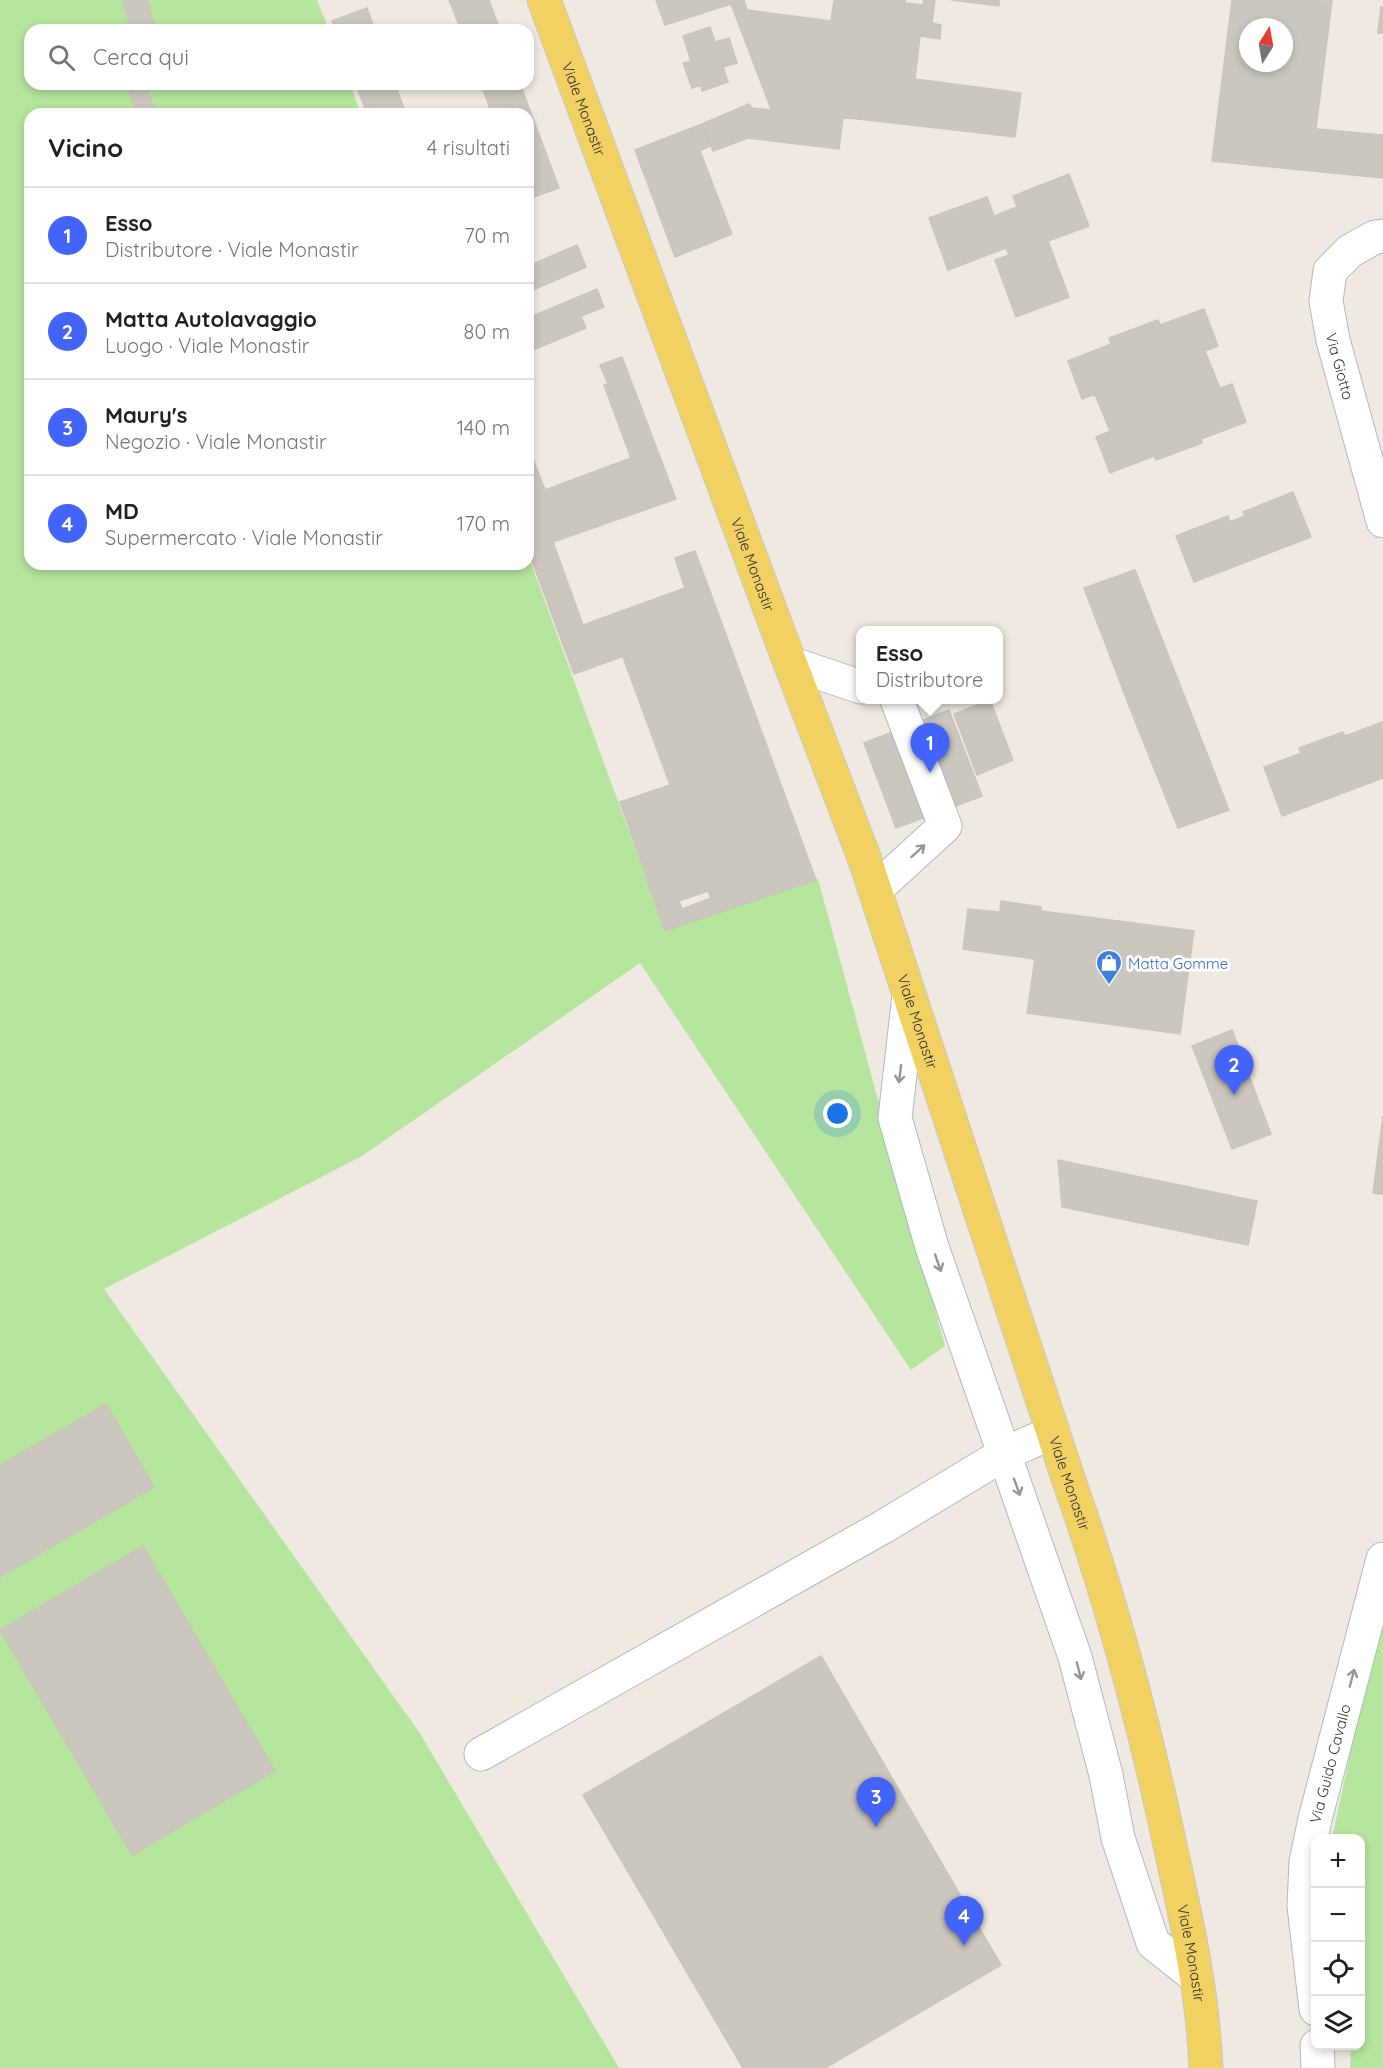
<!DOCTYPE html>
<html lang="it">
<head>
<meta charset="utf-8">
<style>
  :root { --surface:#fff; --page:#f6f6f6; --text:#202124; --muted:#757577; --line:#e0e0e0; --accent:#4264fb }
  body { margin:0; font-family:Quicksand,sans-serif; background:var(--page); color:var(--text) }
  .controls { position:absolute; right:18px; bottom:18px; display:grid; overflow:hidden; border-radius:12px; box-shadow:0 3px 9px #0003 }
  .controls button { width:54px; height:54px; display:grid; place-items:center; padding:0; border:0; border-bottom:2px solid var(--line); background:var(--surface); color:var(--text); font:30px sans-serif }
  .compass { position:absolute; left:1239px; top:18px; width:54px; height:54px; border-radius:50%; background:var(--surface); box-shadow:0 3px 9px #0003; rotate:11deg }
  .you { position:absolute; left:838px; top:1114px; width:21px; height:21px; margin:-15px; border:4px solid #fff; border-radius:50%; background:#1a73e8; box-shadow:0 0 0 9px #1a73e833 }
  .badge { display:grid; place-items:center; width:39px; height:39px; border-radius:50%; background:var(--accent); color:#fff; font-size:20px; font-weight:700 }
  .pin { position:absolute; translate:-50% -50px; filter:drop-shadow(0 2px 3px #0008) }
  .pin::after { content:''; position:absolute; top:32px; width:21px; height:18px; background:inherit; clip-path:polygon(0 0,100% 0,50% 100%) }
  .popup { position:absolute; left:856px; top:626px; width:147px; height:78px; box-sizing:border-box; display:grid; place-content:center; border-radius:12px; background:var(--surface); filter:drop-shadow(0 2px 4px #0005); font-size:20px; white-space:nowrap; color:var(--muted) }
  .popup b { font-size:22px; color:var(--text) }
  .popup::after { content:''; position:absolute; left:50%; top:100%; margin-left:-12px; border:12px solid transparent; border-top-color:var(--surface) }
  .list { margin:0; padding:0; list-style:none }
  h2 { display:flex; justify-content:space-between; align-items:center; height:78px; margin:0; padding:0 24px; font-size:26px }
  h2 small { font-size:20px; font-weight:400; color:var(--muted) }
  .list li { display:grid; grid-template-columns:39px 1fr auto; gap:18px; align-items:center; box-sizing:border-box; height:96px; padding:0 24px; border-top:2px solid var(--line) }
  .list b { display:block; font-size:22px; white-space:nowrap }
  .list p { margin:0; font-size:20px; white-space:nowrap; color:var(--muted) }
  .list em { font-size:20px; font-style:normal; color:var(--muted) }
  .icon { flex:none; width:33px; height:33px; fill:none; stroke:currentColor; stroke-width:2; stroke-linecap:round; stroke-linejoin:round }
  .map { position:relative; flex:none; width:1383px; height:2068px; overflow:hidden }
  .search { position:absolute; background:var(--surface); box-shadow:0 3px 9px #0003; left:24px; top:24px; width:510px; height:66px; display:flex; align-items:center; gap:15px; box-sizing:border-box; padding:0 21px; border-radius:18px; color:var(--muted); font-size:22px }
  .panel { position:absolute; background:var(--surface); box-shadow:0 3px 9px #0003; left:24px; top:108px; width:510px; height:462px; border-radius:18px }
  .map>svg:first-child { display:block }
  .green { fill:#b6e59e }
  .building { fill:#cbc7bf; stroke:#cbc5ba; stroke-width:1.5; fill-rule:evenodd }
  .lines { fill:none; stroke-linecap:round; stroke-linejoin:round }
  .minor-casing { stroke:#b4b7c1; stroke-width:35 }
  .major-casing { stroke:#c9c9c9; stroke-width:35 }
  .minor { stroke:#fff; stroke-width:33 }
  .major { stroke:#f2d163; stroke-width:33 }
  .oneway { stroke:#969696 }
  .labels { text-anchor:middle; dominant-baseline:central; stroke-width:6; stroke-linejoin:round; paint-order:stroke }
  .street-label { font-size:15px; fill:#2e2e2e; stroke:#fff }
  .shop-label { font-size:15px; fill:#366cbe; stroke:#fff; text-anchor:start }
</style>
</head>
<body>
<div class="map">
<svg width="1383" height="2068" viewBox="0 0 1383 2068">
  <rect width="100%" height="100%" fill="#efe9e1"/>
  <path class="green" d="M0,0H317L329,30H30V84H350L361,114H30V564H528V555L665,930L818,879L945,1346L911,1370L640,963L362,1156L104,1289L419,1732L619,2068H0Z
    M1383,1621V2068H1350L1351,2046H1360V1838H1332L1358,1718Z"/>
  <path class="building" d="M127,0H147L156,30H131L123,1Z
    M449,0H489L500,30H461Z
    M656,0H744L747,10L831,21L834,0H905V3L923,5L924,0H935L932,23L941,25L940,39L920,36L915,79L1021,93L1015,137L771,109L731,4L665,25Z
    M951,0H999V6Z
    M1232,0L1332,1L1316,129L1383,135V178L1212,161ZM1248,27H1284V63H1248Z
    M1381,7L1383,8V33H1378Z
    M367,8L375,30H336L332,21Z
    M710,27L715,42L729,38L737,63L723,67L728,82L702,91L701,85L692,88L683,63L691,61L683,36Z
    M126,84H146L154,111L137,114Z
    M356,84H395L406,114H367Z
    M481,84H520L559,188L528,199V114H492Z
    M749,104L752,108L843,117L839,149L748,138L713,151L702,124Z
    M702,124L710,146L700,151L732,234L675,257L635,150Z
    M1069,174L1089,226L1048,241L1069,297L1016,317L995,260L1009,255L1006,248L948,270L929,218L987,197L994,216L1017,207L1013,196Z
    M577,245L586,267L528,292V266Z
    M597,289L604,307L581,316L586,328L528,352V318Z
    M1204,309L1218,346L1205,351L1220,388L1232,384L1246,422L1201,439L1202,443L1156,460L1154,456L1110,473L1096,437L1110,431L1095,394L1082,399L1068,361L1111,344L1109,338L1158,320L1160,325Z
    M622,357L676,499L553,542L583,625L685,588L675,558L695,551L721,621L574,674L528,550V446L545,490L631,458L604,385L608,384L600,365Z
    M1293,492L1311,537L1194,582L1176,536L1228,516L1230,522L1245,516L1243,512Z
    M1135,570L1182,690L1131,711L1084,588Z
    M721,621L816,880L665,931L620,802L670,785L623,657ZM708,891L711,898L682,909L679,901Z
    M1182,690L1229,810L1178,828L1131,711Z
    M990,700L1013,760L977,775L954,714Z
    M949,710L982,796L896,828L864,743Z
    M1382,722L1383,778L1282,816L1264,767L1301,753L1299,748L1343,732L1345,736Z
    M1001,901L1041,907V911L1194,931L1180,1034L1027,1013L1035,959L963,949L968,909L1000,912Z
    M1232,1030L1271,1134L1232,1149L1192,1046Z
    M1383,1116V1194L1373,1193Z
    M1058,1160L1257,1201L1248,1245L1062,1207Z
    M106,1404L154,1487L0,1577V1465Z
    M143,1546L275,1771L132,1855L0,1630Z
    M821,1656L1001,1965L825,2068H743L583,1795Z"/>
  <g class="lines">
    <defs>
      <g id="minor">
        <path id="s1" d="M1383,236L1375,237L1350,251L1330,271L1326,301L1333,340L1383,521"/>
        <path d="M790,663L861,687"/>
        <path d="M875,890L945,826L897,700"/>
        <path d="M909,995L895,1118L932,1247L1075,1657L1106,1775L1118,1838L1153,1943L1196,1977"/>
        <path d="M481,1754L883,1527L1004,1454L1053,1432"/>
        <path id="s2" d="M1316,2009L1304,1906L1306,1862L1315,1819L1383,1559"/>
        <path d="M1317,2046L1318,2068"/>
      </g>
      <g id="major">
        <path id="s3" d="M544,0L778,631L865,860L1068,1478C1111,1599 1143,1719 1170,1845C1186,1918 1203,1992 1206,2068"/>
      </g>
    </defs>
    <use href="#minor" class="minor-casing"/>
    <use href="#major" class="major-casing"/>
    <use href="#minor" class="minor"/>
    <use href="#major" class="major"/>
  </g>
  <defs><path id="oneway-shaft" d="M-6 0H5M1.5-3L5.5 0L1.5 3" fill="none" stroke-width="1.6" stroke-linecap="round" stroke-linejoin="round" transform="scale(1.5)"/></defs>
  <g class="oneway">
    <use href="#oneway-shaft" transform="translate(918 851) rotate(-42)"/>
    <use href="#oneway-shaft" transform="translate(900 1074) rotate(97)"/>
    <use href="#oneway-shaft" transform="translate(938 1263) rotate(71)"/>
    <use href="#oneway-shaft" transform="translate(1017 1487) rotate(70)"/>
    <use href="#oneway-shaft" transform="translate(1079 1671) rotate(76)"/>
    <use href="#oneway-shaft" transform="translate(1352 1678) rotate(-75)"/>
  </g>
  <defs>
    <symbol id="shop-pin" viewBox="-11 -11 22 30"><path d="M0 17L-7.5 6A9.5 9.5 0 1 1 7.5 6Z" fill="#3f7fe0" stroke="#fff"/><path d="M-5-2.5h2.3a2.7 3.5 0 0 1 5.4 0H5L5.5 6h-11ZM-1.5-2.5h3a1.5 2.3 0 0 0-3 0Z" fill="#fff"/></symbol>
  </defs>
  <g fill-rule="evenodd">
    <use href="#shop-pin" x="1094" y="948" width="30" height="40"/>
  </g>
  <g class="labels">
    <g class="street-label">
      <text stroke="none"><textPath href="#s3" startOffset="116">Viale Monastir</textPath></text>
      <text stroke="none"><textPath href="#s1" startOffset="162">Via Giotto</textPath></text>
      <text stroke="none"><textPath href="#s3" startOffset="602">Viale Monastir</textPath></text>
      <text stroke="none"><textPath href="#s3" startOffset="1088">Viale Monastir</textPath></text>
      <text stroke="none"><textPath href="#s3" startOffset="1574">Viale Monastir</textPath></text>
      <text stroke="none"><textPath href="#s2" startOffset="249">Via Guido Cavallo</textPath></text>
      <text stroke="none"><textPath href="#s3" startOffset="2060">Viale Monastir</textPath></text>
    </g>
    <g class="shop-label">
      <text x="1128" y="963">Matta Gomme</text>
    </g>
  </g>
</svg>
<div class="controls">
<button>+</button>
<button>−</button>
<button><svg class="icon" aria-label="locate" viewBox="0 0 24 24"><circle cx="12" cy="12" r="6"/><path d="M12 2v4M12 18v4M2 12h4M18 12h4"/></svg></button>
<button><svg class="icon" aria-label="layers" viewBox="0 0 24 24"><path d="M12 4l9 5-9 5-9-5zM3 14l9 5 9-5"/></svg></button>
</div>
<svg class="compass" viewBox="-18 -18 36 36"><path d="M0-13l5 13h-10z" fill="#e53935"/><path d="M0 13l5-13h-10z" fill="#757577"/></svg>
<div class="you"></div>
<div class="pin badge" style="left:930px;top:773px">1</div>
<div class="popup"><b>Esso</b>Distributore</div>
<div class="pin badge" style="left:1234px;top:1095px">2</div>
<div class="pin badge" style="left:876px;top:1827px">3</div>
<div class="pin badge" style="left:964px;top:1946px">4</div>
<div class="search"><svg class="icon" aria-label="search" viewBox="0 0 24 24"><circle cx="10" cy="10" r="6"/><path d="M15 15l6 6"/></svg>Cerca qui</div>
<section class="panel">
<h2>Vicino<small>4 risultati</small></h2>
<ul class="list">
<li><span class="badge">1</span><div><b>Esso</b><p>Distributore · Viale Monastir</p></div><em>70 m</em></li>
<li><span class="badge">2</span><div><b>Matta Autolavaggio</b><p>Luogo · Viale Monastir</p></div><em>80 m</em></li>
<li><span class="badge">3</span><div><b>Maury's</b><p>Negozio · Viale Monastir</p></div><em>140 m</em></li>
<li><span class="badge">4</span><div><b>MD</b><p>Supermercato · Viale Monastir</p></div><em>170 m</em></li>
</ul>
</section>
</div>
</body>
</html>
